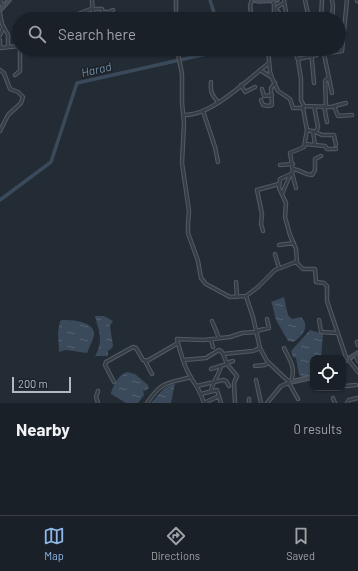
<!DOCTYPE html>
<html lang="en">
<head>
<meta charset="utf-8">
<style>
  :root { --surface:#1a2027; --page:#23282f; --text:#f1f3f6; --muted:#9fa3a7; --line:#383e44; --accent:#8eb8e9 }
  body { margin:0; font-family:Barlow,sans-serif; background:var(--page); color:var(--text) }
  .controls { position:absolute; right:12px; bottom:12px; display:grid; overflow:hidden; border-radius:8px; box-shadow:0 1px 3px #0004 }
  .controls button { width:36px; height:36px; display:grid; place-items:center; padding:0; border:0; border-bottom:1px solid var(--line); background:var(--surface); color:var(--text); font:20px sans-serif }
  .scale { position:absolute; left:12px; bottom:10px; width:59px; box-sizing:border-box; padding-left:4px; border:2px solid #b0b8c1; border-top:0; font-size:11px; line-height:14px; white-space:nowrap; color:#b0b8c1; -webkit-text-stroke:3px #1b2229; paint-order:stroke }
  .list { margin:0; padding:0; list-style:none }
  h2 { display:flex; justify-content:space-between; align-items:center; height:52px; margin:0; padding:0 16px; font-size:17px }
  h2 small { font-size:13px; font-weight:400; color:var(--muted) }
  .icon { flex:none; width:22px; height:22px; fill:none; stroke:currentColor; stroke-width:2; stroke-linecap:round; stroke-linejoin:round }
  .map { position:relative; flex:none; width:358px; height:403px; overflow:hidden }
  .search { position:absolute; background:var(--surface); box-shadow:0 1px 3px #0004; left:12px; right:12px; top:12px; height:44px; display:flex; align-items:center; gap:10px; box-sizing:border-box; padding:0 14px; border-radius:22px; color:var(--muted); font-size:15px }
  .sheet { height:112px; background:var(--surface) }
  nav { display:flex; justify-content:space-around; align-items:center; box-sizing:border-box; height:56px; border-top:1px solid var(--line); background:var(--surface); font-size:11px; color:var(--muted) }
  nav a { display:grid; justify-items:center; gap:2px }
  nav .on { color:var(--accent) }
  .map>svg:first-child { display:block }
  .water { fill:url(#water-ripples) }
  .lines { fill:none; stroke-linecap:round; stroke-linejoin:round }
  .river { stroke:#3a4a5b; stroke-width:3.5 }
  .street-casing { stroke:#535b63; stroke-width:4.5 }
  .secondary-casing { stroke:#535b63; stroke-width:5.5 }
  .street { stroke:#363d45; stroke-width:2.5 }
  .secondary { stroke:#444d57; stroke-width:3.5 }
  .labels { text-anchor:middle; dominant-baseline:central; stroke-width:3; stroke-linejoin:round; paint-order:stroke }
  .water-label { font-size:12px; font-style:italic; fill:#748ba1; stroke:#1b2229 }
</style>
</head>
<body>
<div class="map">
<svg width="358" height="403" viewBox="0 0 358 403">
  <defs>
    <pattern id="water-ripples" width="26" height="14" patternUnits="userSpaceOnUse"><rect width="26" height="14" fill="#3a4a5b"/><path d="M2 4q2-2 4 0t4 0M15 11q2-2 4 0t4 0" fill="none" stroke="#546271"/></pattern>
  </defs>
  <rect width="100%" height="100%" fill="#232b34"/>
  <path class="water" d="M284,297L288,315L292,319L301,317C311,326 302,337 293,342L288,341L276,320L272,304L271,302Z
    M95,316H104L113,321L110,326L113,346L112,348L108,351V356H95C104,340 99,332 95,316Z
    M62,320C72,320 95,321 94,335C93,341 89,347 87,353L66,350L59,352L58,332L60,321Z
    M310,330L323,334L321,358H313V375L302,377L299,375L296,358L293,357L291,351Z
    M127,372L135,374L148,385L149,388L145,391L143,390L144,395L138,403H126L111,394C112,387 119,374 127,372Z
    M175,383L171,403H151L164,388Z"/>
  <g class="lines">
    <path class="river" d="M210,0L216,19
      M0,200L51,162L77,83L211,53L213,49"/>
    <defs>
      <path id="street" d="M0,0L3,7
        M92,0L93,14L94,16L98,14L99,16
        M272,0L274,4V19
        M284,0L287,19
        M305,0L309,19
        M332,0L333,6L332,19
        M357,1H358
        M276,9L284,19
        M103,12H109L113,10
        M0,13L2,24L8,35V47
        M275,14L277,7L284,3
        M42,19L73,16L91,9H102L103,14
        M129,19L136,15
        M176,19V0
        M252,19L250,6L252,0
        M321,19L322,0
        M0,35L3,28
        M0,40V48
        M0,48L19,46
        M177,49L182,74V103L184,123L182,163L189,211L188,224V233L198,261L201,278L206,284L230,297L246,296L258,287L275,270L296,262L303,269H315L316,282L324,283L327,286V301L347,360
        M268,49L270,72L272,78L278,91L290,99L293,108H303
        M294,49L298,60L301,79V100L304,106L331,107L346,103
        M308,49H321
        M311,50L314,83
        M298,59L317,55
        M0,70L4,73L10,89L18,92L23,97L21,103L8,115L0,131
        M260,70L271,77
        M15,75L20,71V49
        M211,82C210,92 212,95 218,102
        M241,85L245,92L255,87
        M262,89L264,96L272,95
        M332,93L324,54L342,51L347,0
        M261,100L263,105L268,106L272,105L271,88L275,83
        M314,106L318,127L316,132
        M324,106L327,122
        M326,106L325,81L328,78
        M334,106L338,116L352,115
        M203,111L215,147L218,162
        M183,115C212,116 247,80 269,63
        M307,130L316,132L322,135H334L336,145
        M313,131L315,145
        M305,144L325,146L327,149H336
        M280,165L293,164
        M293,169C300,170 306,175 312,175L315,170V159L321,156
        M292,173L296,188
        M282,194L290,175
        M263,231L261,224L262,214L257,190L279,184
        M279,245L294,243
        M275,254L279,268
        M297,262L296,249L290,235L285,217L286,203L279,188L280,179L291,174L293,171L290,153L304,147L307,130L303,108L304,106
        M236,282L237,297
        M246,296L253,317L260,348L267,361L287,380L291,382
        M319,320L321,332L337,333
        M212,321L219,338
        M256,331L269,328L267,319
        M211,340L213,347
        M357,342L358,345
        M356,355L358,361
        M348,359L358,372
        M184,360L206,358L219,350L221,351L223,354
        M145,361L152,374
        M226,363L233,361
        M255,366L265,365L268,363
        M211,369L227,364
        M256,380L261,403
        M114,382L105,365L106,362L133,347L136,348L143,360L147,361L178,343
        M289,383L298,399
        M343,385L346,386L356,385
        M197,386L223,380L226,381L229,386
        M98,391L96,397L98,403
        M211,391C213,381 220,373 221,366
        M201,394L217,390L221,403
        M333,398L335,403
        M249,399V403
        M147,403C163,380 166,384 191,377
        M204,403C201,394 197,386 191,378C184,366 180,352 177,339L204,340L230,337L242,333L256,332
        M204,403L219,396
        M235,403L234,383L237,376L227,364L223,354L253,351L260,348
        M267,403L281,386L291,382C296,367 290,361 284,348
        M347,403L349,400L358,398"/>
      <path id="secondary" d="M254,0L259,1L277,0
        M0,10L9,0
        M343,362L358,353
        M291,382L313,377"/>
    </defs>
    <use href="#street" class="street-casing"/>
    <use href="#secondary" class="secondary-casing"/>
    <use href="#street" class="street"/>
    <use href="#secondary" class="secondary"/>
  </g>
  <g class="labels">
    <g class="water-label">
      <text transform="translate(96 69) rotate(-13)">Harad</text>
    </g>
  </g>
</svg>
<div class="controls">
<button><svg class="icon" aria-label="locate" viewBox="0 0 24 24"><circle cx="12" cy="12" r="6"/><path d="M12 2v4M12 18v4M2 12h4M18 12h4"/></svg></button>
</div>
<div class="scale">200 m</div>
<div class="search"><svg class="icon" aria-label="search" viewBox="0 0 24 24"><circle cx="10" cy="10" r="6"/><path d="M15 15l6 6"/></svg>Search here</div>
</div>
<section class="sheet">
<h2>Nearby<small>0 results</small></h2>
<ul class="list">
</ul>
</section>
<nav>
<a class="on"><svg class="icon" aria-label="map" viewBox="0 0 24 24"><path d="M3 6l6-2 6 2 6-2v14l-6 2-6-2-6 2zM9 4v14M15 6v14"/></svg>Map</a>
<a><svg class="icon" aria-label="directions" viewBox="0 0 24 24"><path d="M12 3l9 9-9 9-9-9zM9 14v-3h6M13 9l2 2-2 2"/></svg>Directions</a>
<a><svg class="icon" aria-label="saved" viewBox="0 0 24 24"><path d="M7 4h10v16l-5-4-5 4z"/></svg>Saved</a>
</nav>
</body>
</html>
